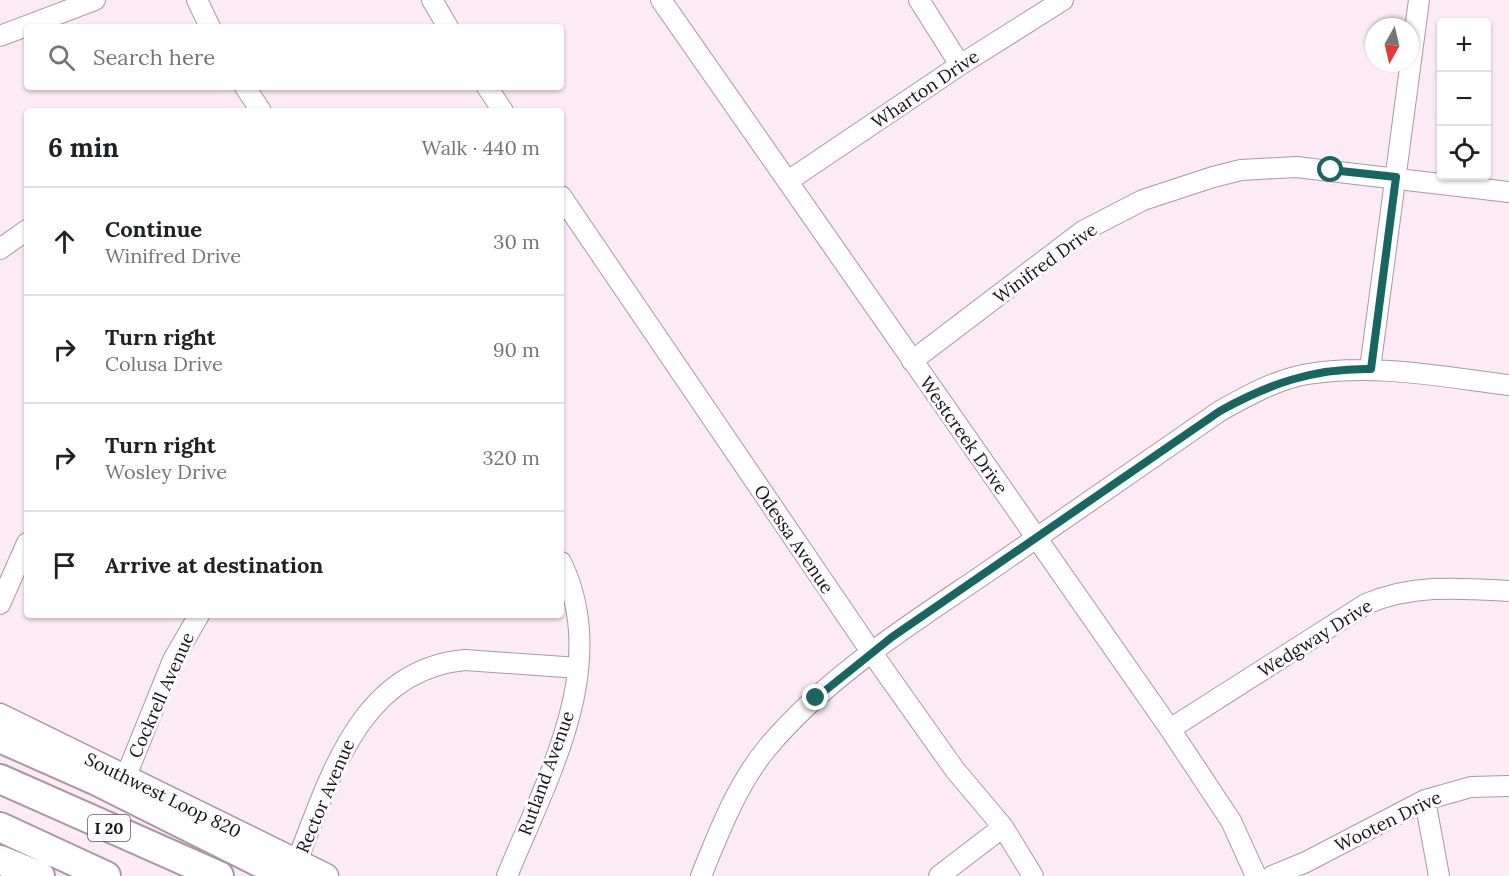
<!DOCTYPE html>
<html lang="en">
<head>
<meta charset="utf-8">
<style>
  :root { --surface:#fff; --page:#f2f2f2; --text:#202124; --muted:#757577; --line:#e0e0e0 }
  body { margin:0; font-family:Lora,serif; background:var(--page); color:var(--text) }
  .controls { position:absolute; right:18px; top:18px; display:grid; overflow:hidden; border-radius:6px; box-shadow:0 2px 4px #0004 }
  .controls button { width:54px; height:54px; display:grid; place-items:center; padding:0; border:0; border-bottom:2px solid var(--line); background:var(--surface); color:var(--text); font:30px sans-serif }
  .compass { position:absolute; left:1365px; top:18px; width:54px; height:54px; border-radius:50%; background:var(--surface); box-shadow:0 2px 4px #0004; rotate:188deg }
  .stop { position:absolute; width:18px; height:18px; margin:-14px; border:4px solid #186562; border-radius:50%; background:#fff }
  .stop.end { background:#186562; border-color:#fff; box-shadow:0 2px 6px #0008 }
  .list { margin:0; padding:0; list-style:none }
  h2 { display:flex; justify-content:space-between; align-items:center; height:78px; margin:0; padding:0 24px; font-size:26px }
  h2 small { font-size:20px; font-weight:400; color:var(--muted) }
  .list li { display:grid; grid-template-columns:39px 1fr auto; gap:18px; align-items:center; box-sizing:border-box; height:108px; padding:0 24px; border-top:2px solid var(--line) }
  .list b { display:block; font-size:22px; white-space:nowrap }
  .list p { margin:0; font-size:20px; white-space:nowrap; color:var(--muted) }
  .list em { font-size:20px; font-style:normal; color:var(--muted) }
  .icon { flex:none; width:33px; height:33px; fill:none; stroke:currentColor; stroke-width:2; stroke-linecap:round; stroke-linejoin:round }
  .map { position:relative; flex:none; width:1509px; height:876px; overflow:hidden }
  .search { position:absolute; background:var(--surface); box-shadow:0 2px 4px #0004; left:24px; top:24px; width:540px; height:66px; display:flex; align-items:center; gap:15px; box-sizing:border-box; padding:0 21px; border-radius:6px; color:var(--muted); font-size:22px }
  .panel { position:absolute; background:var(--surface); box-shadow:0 2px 4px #0004; left:24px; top:108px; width:540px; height:510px; border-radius:6px }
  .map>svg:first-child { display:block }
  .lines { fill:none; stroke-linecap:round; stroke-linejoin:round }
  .minor-casing { stroke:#ac97a3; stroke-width:22 }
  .major-casing { stroke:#ac97a3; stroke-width:27 }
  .highway-casing { stroke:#ac97a3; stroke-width:32 }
  .minor { stroke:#fff; stroke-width:20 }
  .major { stroke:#fff; stroke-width:24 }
  .highway { stroke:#fff; stroke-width:28 }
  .route { stroke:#186562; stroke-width:8 }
  .labels { text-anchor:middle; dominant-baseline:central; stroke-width:6; stroke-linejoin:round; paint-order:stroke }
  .shield { fill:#fdfdfd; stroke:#5d585b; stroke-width:1.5 }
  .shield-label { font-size:16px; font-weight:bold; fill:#181115 }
  .street-label { font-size:18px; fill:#181115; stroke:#fdfdfd }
</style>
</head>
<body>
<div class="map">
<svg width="1509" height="876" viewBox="0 0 1509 876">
  <rect width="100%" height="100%" fill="#fceaf4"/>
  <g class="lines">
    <defs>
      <path id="minor" d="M197,0L210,27
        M432,0L448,27
        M661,0L1170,729L1231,821L1256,876
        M919,0L960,65
        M0,36L95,0
        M245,87L261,111
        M487,87L503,111
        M788,181L960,65L1063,0
        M561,196L872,653L955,770L1003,827L1033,876
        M0,249L27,230
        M912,361L1083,231L1143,200L1213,177L1241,170L1296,167L1509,192
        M1370,369L1419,0
        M0,604L27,543
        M1170,729L1366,604C1413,584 1459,588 1509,591
        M126,776L173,660L199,615
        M1425,800L1439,876
        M297,861C330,778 360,669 465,660L578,668
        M507,876C546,780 612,666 561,562
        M701,876C719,832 737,784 768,747C826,678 906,627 980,577C1060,522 1140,466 1220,411C1247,396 1277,379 1308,374C1375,363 1443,377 1509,385
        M939,876L1003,827
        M1272,876L1306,862L1425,800L1471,787L1509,786"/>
      <path id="major" d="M0,716L326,876"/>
      <path id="highway" d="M0,738L95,780L287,876
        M0,779L219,876
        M0,827L106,876
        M0,860L40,876"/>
    </defs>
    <use href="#minor" class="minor-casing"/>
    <use href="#major" class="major-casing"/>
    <use href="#highway" class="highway-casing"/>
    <use href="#minor" class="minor"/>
    <use href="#major" class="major"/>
    <use href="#highway" class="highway"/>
  </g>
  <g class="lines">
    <path class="route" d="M816,698L892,637L1220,411C1269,384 1313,368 1371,369L1396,177L1331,170"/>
  </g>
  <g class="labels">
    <rect class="shield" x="88" y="815" width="42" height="26" rx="4.5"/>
    <g class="shield-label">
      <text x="109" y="828">I 20</text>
    </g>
    <g class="street-label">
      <text transform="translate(925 89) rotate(-34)">Wharton Drive</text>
      <text transform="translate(1045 263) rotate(-36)">Winifred Drive</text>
      <text transform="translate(964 435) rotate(55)">Westcreek Drive</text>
      <text transform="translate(794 539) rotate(56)">Odessa Avenue</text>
      <text transform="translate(1315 638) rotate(-32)">Wedgway Drive</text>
      <text transform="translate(161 695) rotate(-66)">Cockrell Avenue</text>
      <text transform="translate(546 773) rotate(-70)">Rutland Avenue</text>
      <text transform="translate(163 795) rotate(26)">Southwest Loop 820</text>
      <text transform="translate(325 796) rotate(-67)">Rector Avenue</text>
      <text transform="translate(1388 821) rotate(-26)">Wooten Drive</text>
    </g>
  </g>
</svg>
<div class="controls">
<button>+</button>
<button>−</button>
<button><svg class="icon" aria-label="locate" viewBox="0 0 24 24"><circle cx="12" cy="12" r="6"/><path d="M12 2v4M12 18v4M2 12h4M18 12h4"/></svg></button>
</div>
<svg class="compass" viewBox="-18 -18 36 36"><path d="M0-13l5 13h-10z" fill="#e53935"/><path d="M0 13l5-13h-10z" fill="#757577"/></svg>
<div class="stop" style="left:1331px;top:170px"></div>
<div class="stop end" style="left:816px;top:698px"></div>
<div class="search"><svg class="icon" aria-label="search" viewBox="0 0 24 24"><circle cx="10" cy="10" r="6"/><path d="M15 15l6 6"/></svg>Search here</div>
<section class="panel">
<h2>6 min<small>Walk · 440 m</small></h2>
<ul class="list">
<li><svg class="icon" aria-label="ahead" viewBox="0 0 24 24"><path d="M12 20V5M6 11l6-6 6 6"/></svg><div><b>Continue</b><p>Winifred Drive</p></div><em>30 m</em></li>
<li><svg class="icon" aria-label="right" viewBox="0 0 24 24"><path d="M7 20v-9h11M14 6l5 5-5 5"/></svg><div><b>Turn right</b><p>Colusa Drive</p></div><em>90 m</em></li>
<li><svg class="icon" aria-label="right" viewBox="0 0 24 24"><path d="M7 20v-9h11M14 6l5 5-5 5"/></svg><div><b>Turn right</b><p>Wosley Drive</p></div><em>320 m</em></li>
<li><svg class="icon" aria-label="arrive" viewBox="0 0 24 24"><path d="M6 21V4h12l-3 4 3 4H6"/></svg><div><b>Arrive at destination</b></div></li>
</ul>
</section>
</div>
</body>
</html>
